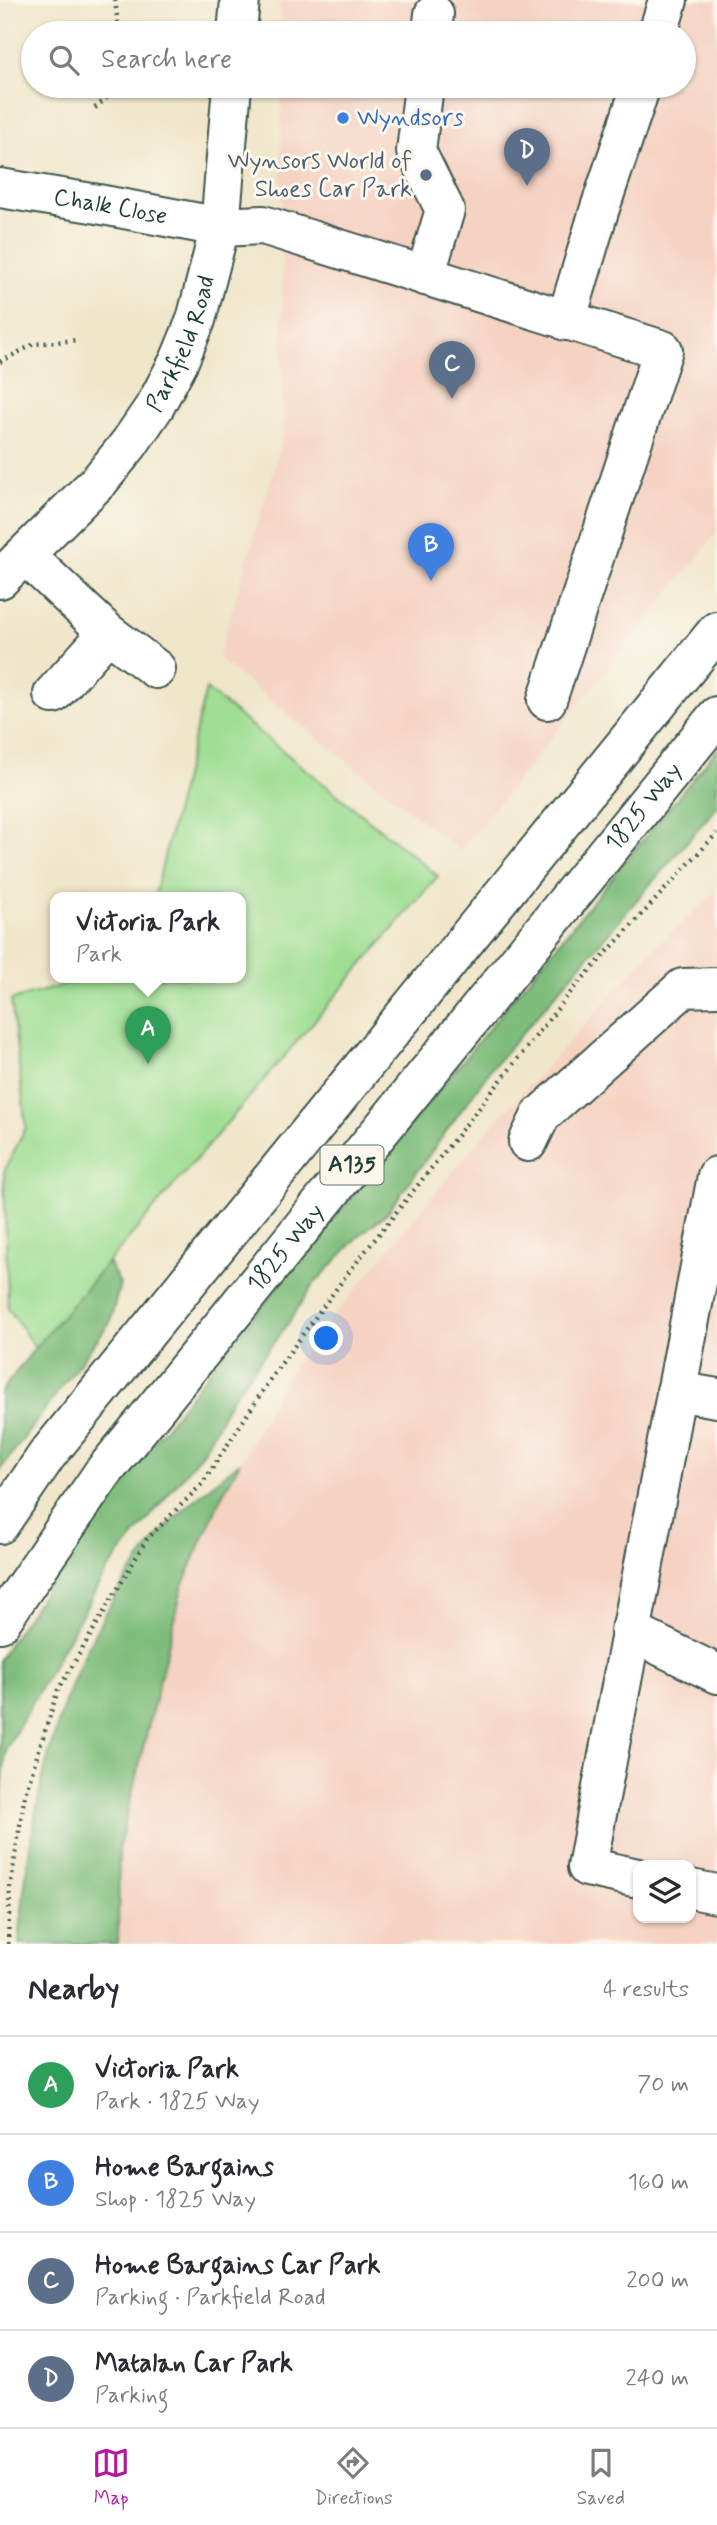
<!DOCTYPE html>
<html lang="en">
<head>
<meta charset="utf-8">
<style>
  :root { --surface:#fff; --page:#f2f2f3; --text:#2b2b33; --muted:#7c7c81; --line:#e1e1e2; --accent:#b5179e }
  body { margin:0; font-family:Mynerve,sans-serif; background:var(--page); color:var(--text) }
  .controls { position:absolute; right:21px; bottom:21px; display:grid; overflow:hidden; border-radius:14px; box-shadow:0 2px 5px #0004 }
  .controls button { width:63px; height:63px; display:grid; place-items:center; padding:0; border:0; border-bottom:2px solid var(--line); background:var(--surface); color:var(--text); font:35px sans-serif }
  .you { position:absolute; left:327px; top:1339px; width:24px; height:24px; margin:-18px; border:5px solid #fff; border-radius:50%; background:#1a73e8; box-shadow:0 0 0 10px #1a73e833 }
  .badge { display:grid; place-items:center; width:46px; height:46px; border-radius:50%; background:var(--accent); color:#fff; font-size:23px; font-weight:700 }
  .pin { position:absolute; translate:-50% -58px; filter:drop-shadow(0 2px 4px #0008) }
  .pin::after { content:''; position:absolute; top:37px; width:24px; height:21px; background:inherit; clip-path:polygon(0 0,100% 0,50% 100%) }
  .popup { position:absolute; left:50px; top:892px; width:196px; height:91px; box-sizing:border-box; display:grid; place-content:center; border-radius:14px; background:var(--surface); filter:drop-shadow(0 2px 5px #0005); font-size:23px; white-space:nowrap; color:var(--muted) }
  .popup b { font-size:26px; color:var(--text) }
  .popup::after { content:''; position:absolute; left:50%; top:100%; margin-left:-14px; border:14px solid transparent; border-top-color:var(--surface) }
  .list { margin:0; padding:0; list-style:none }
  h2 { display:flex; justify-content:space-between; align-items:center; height:91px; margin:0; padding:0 28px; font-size:30px }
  h2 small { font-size:23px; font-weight:400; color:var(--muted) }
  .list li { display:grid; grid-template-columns:46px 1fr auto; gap:21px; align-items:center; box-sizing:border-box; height:98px; padding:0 28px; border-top:2px solid var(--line) }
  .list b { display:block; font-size:26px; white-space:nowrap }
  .list p { margin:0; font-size:23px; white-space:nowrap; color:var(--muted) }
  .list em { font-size:23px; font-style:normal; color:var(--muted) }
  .icon { flex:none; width:38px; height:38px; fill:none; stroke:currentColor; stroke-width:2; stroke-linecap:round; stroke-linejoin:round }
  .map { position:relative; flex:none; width:717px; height:1944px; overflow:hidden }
  .search { position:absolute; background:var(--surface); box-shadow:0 2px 5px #0004; left:21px; right:21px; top:21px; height:77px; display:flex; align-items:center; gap:18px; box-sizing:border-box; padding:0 24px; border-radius:38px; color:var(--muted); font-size:26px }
  .sheet { height:483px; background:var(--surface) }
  nav { display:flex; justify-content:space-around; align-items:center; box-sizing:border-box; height:98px; border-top:2px solid var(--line); background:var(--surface); font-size:19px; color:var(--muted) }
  nav a { display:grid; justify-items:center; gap:4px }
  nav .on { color:var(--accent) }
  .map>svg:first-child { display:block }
  .built { fill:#f5d2c2; fill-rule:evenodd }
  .green { fill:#9fde93; stroke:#5f8e64; stroke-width:2 }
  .forest { fill:#7fbd7d; stroke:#4f7d58; stroke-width:2 }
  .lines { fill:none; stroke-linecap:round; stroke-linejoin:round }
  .minor-casing { stroke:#3e564a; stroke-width:42 }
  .major-casing { stroke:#3e564a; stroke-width:42 }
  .path { stroke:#3e564a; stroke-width:4.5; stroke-dasharray:2 5; stroke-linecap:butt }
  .minor { stroke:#fff; stroke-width:38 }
  .major { stroke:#fff; stroke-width:38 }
  .shop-dot { fill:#3f7fe0; stroke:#fbf7ec; stroke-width:2.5 }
  .service-dot { fill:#5c6f8a; stroke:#fbf7ec; stroke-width:2.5 }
  .labels { text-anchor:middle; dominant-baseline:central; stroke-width:6; stroke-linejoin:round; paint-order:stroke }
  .shield { fill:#fbf7ec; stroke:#61756b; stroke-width:2 }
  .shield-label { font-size:23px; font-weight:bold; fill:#1f3d34 }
  .shop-label { font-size:24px; fill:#366cbe; stroke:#fbf7ec; text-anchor:start }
  .service-label { font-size:24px; fill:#4e5e75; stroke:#fbf7ec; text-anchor:end }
  .street-label { font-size:24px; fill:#1f3d34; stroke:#fbf7ec }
</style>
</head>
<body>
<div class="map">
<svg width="717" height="1944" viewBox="0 0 717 1944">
  <rect width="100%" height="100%" fill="#fbf7ec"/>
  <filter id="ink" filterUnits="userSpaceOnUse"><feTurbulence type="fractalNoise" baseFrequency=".0143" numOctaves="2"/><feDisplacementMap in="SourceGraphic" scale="14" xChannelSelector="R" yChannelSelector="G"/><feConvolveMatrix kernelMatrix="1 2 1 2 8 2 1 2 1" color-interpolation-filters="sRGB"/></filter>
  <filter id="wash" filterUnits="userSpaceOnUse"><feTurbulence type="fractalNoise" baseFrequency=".00686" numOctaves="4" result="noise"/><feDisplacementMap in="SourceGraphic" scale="28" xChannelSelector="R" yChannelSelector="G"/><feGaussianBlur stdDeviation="1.57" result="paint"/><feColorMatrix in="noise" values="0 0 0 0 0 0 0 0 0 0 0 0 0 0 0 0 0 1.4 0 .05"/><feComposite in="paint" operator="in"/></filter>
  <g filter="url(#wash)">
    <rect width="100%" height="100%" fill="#f0e6ca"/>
    <path class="built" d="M282,0H717V533L460,851L218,658L283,438L281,86H684V33H280V2Z
      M717,891V1944H118L119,1847L183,1584L222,1495L292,1367L480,1139L657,945ZM638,1865H691V1918H638Z"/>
    <path class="green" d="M206,689L438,876L35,1348L8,1308L4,1172L26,1127L11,1000L89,978H241V898H154Z"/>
    <path class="forest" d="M717,749V807L492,1068L387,1213L360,1235L313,1285L287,1325L231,1399L204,1450L107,1570L6,1749L0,1815V1659L8,1645L92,1523L198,1385Z
      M108,1262L120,1284L110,1322L0,1470V1393L35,1348Z
      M240,1462L222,1495L183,1584L119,1847L118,1944H19C30,1802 57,1670 144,1554C170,1519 205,1490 240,1462Z"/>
  </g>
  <g filter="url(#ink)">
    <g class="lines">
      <defs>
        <g id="minor">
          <path d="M237,33L240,0"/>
          <path d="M432,33L434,14"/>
          <path d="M658,33L668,0"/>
          <path d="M424,86L416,151L445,210L425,276"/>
          <path id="s1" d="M0,188L98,204L220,227L263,225L663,350L547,700"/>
          <path d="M566,321L599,211L641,86"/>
          <path d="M26,556L108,633L156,669"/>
          <path id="s2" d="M0,579L100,480L129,444L155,406L179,361L196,320L220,227L232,86"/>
          <path d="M53,694L108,633"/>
          <path d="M528,1142L541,1115L683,988L717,987"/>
          <path d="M676,1391L717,1398"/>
          <path d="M630,1631L717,1674"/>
          <path d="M638,1878L587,1867L717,1176"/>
          <path d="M691,1889L717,1894"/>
        </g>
        <g id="major">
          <path d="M0,1524L47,1455L717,631"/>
          <path id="s3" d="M0,1623L102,1474L717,716"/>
        </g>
      </defs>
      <use href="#minor" class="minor-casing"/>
      <use href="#major" class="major-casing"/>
      <path class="path" d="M115,0L119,33
        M95,108L120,86
        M0,362L34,344L77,340
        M8,1944L10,1888L25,1794L58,1690L147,1539L202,1484L273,1375L345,1277L574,988L717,833"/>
      <use href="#minor" class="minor"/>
      <use href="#major" class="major"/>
    </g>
  </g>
  <circle class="shop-dot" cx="343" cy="118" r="7"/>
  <circle class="service-dot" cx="426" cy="175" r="7"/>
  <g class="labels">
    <rect class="shield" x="320.5" y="1145.5" width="63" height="39" rx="5"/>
    <g class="shield-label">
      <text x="352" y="1165">A135</text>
    </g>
    <g class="shop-label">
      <text x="357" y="118">Wyndsors</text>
    </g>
    <g class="service-label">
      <text x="412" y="161">Wynsors World of<tspan x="412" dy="28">Shoes Car Park</tspan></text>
    </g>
    <g class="street-label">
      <text stroke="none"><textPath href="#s1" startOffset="112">Chalk Close</textPath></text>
      <text stroke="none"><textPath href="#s2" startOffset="301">Parkfield Road</textPath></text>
      <text stroke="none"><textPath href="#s3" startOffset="1040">1825 Way</textPath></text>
      <text stroke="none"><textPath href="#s3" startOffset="472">1825 Way</textPath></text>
    </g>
  </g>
</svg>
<div class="controls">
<button><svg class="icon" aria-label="layers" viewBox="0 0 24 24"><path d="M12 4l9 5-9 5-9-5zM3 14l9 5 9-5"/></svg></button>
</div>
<div class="you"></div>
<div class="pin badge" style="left:148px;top:1064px;background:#2e9e5b">A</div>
<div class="popup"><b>Victoria Park</b>Park</div>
<div class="pin badge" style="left:431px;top:581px;background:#3f7fe0">B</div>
<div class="pin badge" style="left:452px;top:399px;background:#5c6f8a">C</div>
<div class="pin badge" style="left:527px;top:186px;background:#5c6f8a">D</div>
<div class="search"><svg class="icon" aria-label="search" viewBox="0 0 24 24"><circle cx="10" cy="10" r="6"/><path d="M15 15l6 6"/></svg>Search here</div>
</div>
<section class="sheet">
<h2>Nearby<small>4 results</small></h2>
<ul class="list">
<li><span class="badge" style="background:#2e9e5b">A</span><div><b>Victoria Park</b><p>Park · 1825 Way</p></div><em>70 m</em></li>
<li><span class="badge" style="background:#3f7fe0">B</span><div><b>Home Bargains</b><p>Shop · 1825 Way</p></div><em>160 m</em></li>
<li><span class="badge" style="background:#5c6f8a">C</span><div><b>Home Bargains Car Park</b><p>Parking · Parkfield Road</p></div><em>200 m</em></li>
<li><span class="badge" style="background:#5c6f8a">D</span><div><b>Matalan Car Park</b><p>Parking</p></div><em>240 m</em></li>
</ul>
</section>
<nav>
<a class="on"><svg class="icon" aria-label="map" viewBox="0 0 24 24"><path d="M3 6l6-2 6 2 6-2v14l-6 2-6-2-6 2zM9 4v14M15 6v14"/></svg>Map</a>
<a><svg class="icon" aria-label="directions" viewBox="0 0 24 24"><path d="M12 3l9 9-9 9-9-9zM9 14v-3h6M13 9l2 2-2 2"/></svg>Directions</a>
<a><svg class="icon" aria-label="saved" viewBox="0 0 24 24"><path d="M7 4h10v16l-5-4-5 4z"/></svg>Saved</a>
</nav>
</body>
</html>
